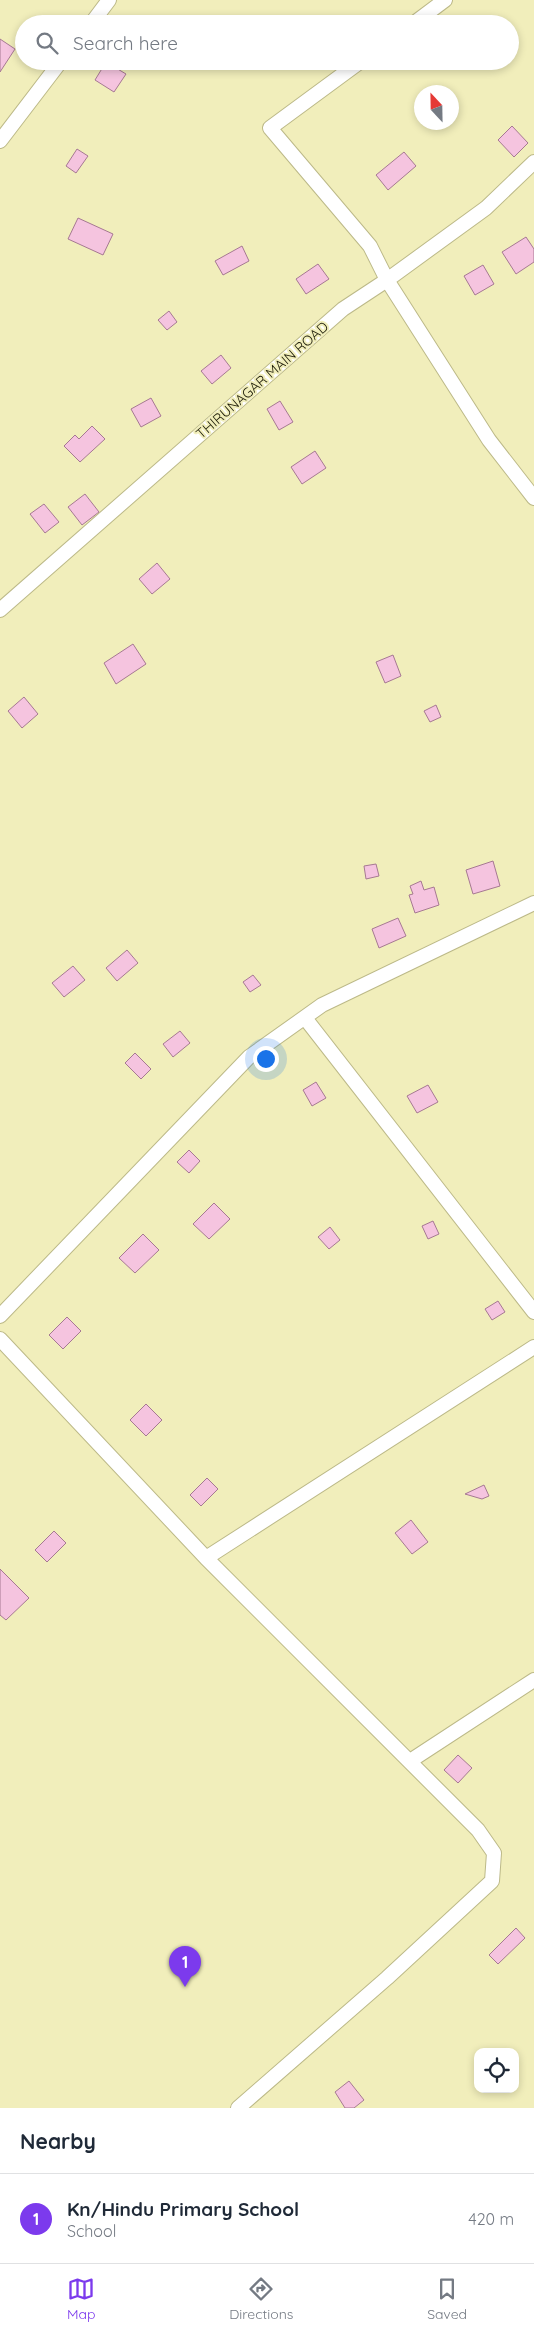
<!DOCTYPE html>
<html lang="en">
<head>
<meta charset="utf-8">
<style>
  :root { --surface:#fff; --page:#f6f6f7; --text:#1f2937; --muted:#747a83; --line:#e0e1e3; --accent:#7c3aed }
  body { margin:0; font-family:Quicksand,sans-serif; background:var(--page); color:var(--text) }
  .controls { position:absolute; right:15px; bottom:15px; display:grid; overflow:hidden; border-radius:10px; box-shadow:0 2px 8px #0003 }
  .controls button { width:45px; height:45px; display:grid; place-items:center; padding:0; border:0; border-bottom:1px solid var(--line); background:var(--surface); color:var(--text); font:25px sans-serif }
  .compass { position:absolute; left:414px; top:85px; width:45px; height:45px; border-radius:50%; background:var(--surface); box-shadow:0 2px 8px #0003; rotate:338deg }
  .you { position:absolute; left:265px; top:1058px; width:18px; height:18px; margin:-12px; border:4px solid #fff; border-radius:50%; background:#1a73e8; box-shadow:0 0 0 8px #1a73e833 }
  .badge { display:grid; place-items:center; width:32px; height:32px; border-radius:50%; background:var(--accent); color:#fff; font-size:16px; font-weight:700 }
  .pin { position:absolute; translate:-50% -41px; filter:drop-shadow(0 1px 2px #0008) }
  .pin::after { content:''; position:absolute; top:26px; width:18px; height:15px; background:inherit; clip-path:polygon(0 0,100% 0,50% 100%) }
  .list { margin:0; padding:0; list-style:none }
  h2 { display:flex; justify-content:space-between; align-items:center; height:65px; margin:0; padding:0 20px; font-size:21px }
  h2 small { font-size:16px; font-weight:400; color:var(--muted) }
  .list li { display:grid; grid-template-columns:32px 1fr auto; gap:15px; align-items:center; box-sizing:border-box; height:90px; padding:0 20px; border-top:1px solid var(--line) }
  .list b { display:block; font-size:19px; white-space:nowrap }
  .list p { margin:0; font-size:16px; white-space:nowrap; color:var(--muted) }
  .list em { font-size:16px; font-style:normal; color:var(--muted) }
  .icon { flex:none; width:28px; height:28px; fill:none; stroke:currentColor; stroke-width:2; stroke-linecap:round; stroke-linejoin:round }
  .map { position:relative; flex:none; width:534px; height:2108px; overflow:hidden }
  .search { position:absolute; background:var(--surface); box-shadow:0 2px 8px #0003; left:15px; right:15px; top:15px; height:55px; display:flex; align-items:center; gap:12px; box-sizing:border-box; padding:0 18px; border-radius:28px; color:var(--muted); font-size:19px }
  .sheet { height:155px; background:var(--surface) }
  nav { display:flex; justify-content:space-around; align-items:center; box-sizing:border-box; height:70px; border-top:1px solid var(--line); background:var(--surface); font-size:14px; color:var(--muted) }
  nav a { display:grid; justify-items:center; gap:2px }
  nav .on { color:var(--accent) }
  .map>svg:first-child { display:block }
  .building { fill:#f5c4df; stroke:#a67992 }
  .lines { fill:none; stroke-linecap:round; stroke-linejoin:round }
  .minor-casing { stroke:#bcb988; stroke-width:16 }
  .minor { stroke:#fff; stroke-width:14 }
  .labels { text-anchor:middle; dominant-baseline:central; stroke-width:4; stroke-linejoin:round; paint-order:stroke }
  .street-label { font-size:14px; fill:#191805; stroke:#f1eebb }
</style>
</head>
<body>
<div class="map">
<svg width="534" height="2108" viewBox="0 0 534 2108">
  <rect width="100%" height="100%" fill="#f1eebb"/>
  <path class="building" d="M0,39L15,49L0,72Z
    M106,62L126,74L114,92L95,80Z
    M512,126L528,143L514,157L498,140Z
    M77,149L88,156L76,173L66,166Z
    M404,152L416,166L388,190L376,175Z
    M78,218L113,234L103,255L68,239Z
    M526,237L534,249V262L516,274L502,252Z
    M242,246L249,261L223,275L215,261Z
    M318,264L329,279L306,294L296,279Z
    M483,265L494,284L475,295L464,276Z
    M169,311L177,322L167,330L158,320Z
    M221,355L231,368L212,384L201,371Z
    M151,398L161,416L141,427L131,409Z
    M280,401L293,422L279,430L267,409Z
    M92,426L105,439L80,462L64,446L75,435L79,439Z
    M315,451L326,468L302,484L291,467Z
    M85,494L99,512L82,525L68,507Z
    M44,504L59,522L45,533L30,514Z
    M157,563L170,579L152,594L139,579Z
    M133,644L146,664L116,684L104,663Z
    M393,655L401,676L385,683L376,662Z
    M24,697L38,714L22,728L8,711Z
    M436,705L441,717L430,722L424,711Z
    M493,861L500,886L473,894L466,870Z
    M376,864L379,876L366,879L364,866Z
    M421,881L424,890L434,887L439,905L415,913L409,895L413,894L410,886Z
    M398,918L406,936L379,948L372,929Z
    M127,950L138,963L117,981L106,968Z
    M73,966L85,980L64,997L52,983Z
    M253,975L261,985L250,992L243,982Z
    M180,1031L190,1043L173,1057L163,1044Z
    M135,1053L151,1069L141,1079L125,1063Z
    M316,1082L326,1098L312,1106L303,1090Z
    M428,1085L438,1102L417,1113L407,1096Z
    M189,1150L200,1161L189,1173L177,1162Z
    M214,1203L230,1219L209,1239L193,1224Z
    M433,1221L439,1234L428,1239L422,1226Z
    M330,1227L340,1240L329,1249L318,1237Z
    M143,1234L159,1250L135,1273L119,1258Z
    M498,1301L505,1312L492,1320L485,1309Z
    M67,1317L81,1331L63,1349L49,1335Z
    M146,1404L162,1420L146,1436L130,1420Z
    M207,1478L218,1489L201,1506L190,1495Z
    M484,1485L489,1496L482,1499L465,1494Z
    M411,1520L428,1542L412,1554L395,1533Z
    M54,1531L66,1543L47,1562L35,1550Z
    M0,1569L29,1598L6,1620L0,1615Z
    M458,1755L472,1768L458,1783L444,1770Z
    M516,1928L525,1938L498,1964L489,1955Z
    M349,2081L364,2100L354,2108H345L335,2092Z"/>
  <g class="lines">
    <defs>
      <path id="minor" d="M91,24L109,0
        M413,24L445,0
        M361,61L270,128L370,246L387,280L489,440L534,498
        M0,141L61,61
        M0,610L343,309L387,280L486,208L534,162
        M305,1018L534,1312
        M0,1316L249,1057L322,1005L534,903
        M0,1339L206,1558L478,1830L494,1853L492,1881L387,1978L238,2108
        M206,1558L534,1347
        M410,1761L534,1680"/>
    </defs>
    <use href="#minor" class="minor-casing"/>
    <use href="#minor" class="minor"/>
  </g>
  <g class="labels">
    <g class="street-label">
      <text transform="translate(262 380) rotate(-41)">THIRUNAGAR MAIN ROAD</text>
    </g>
  </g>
</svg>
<div class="controls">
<button><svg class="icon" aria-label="locate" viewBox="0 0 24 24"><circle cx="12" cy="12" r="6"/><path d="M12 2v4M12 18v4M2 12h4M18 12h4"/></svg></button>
</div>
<svg class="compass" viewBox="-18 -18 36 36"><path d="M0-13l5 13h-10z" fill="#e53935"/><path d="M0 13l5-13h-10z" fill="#747a83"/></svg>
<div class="you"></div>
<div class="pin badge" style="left:185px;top:1987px">1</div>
<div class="search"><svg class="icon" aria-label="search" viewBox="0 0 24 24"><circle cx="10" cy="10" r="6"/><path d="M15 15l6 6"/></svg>Search here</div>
</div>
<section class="sheet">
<h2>Nearby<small></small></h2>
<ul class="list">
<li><span class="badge">1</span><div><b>Kn/Hindu Primary School</b><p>School</p></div><em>420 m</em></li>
</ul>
</section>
<nav>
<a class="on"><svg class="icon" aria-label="map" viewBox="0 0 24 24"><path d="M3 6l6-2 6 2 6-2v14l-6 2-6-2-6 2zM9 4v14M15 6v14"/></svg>Map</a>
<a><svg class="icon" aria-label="directions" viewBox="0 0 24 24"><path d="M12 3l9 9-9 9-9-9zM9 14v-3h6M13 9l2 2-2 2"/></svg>Directions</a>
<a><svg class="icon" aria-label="saved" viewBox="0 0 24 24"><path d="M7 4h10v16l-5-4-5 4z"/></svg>Saved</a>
</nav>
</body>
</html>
